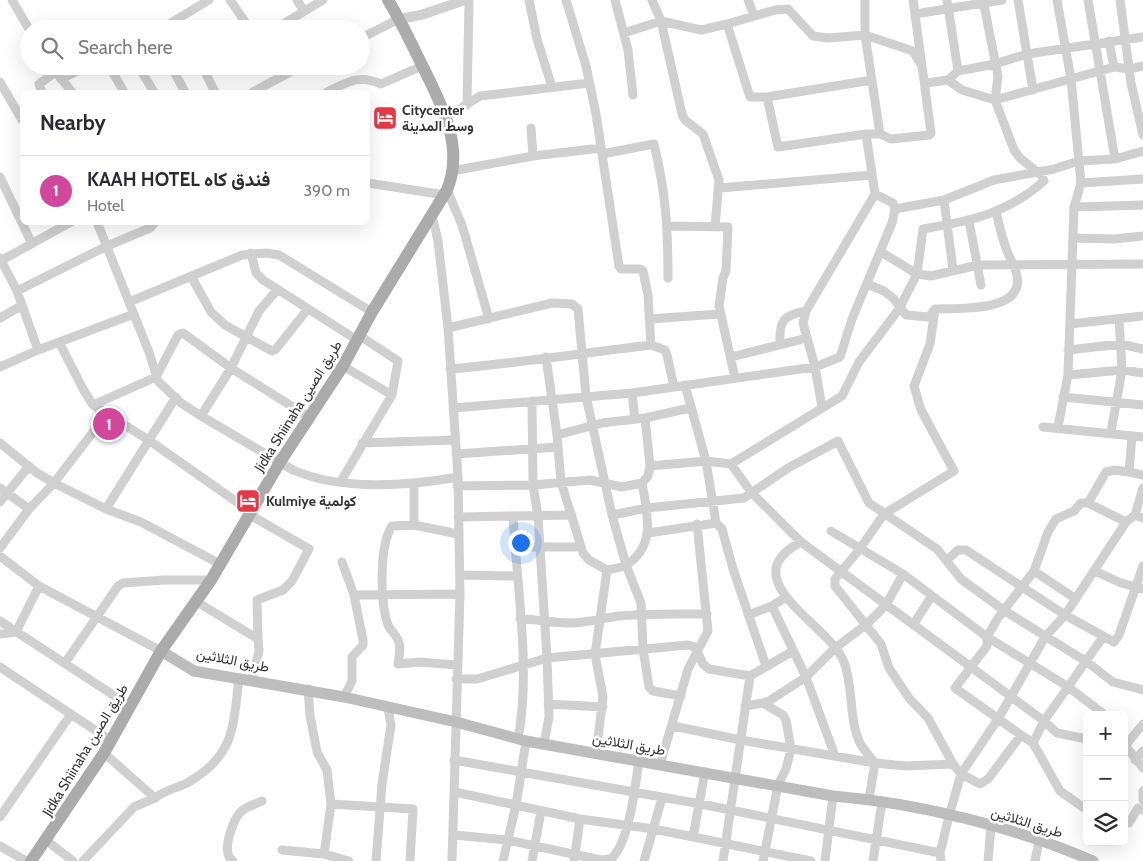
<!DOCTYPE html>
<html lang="en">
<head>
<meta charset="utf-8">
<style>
  :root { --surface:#fff; --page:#f7f7f7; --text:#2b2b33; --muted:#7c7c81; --line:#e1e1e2; --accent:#1a73e8 }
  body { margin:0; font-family:Cabin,Vazirmatn,sans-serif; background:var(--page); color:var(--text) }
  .controls { position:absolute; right:15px; bottom:15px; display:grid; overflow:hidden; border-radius:8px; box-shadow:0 5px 20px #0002 }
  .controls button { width:45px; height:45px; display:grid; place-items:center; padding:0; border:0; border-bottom:1px solid var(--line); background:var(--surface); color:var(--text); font:25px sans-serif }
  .you { position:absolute; left:520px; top:542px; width:18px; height:18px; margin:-12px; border:4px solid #fff; border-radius:50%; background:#1a73e8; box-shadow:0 0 0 8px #1a73e833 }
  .badge { display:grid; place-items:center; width:32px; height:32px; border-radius:50%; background:var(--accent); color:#fff; font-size:16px; font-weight:700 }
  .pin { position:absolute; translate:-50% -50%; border:2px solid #fff; box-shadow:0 1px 5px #0006 }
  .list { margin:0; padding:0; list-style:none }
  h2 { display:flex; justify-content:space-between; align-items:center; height:65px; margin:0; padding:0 20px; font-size:21px }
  h2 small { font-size:16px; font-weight:400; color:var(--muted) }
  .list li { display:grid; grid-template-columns:32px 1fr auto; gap:15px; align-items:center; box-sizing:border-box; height:70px; padding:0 20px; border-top:1px solid var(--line) }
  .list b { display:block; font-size:19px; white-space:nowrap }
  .list p { margin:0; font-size:16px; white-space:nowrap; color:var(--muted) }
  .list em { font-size:16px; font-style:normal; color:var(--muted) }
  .icon { flex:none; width:28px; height:28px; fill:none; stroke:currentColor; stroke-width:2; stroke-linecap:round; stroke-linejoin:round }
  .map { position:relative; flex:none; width:1143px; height:861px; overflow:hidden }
  .search { position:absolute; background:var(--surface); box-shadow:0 5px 20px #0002; left:20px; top:20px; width:350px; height:55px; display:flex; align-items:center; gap:12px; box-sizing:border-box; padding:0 18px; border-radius:28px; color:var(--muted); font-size:19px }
  .panel { position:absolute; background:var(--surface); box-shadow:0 5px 20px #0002; left:20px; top:90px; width:350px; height:135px; border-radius:8px }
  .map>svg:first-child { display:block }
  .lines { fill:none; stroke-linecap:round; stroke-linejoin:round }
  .minor { stroke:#d0d0d0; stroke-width:9 }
  .tertiary { stroke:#d0d0d0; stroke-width:10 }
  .secondary { stroke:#bdbdbd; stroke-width:11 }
  .primary { stroke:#ababab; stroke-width:12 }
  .labels { text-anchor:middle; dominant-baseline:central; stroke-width:5; stroke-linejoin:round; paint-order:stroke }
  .poi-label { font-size:14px; font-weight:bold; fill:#333; stroke:#fff; text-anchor:start }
  .street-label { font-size:14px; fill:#333; stroke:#fff }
</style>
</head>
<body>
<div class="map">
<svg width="1143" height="861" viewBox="0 0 1143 861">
  <rect width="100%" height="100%" fill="#fff"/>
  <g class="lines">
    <path class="minor" d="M12,0L29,29
      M230,0L250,29
      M297,0L304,11
      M529,0L537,39L552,87
      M566,0L586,66L596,114L619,266L621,269H640L643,271L648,295L651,345
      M615,0L628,50L633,95
      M652,0L661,21L682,114L685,120L703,134L719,180L715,227
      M748,0L754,16
      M865,0V35L880,134
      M913,0L915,14
      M947,0L958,71
      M1018,0L1033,90
      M1057,0L1071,79L1081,183L1074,207L1068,375L1058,427
      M1088,0L1115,159
      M1120,0L1131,83L1143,135
      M727,24L775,10L788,9L813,36L828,38L865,35L913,51L920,63
      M161,29L209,0
      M275,29L323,0
      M624,33L661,21L701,30L727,24L750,97H767L778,147L866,134H880L891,139L929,135L931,133L915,14L1002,0
      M361,38L399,19
      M1109,41L1114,67
      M51,66L72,92
      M109,66L124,92
      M138,66L154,92
      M171,66L185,92
      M202,66L215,92
      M275,66L282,76
      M61,79L88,66
      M948,80L962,90L995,100L1114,67L1130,69L1143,66
      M0,82L22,120
      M925,83L948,80L958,71L995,64L1027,54L1143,37
      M42,92L39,84L54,73
      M253,92L301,66
      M327,92C348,82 358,74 381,84L422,66
      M767,97L872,80
      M467,105L469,0
      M447,117L480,96L589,83
      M531,128L533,156
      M602,154L654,144C666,194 668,228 668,278
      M452,171L533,156L601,148
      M0,177L32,244
      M368,183L445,195
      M1081,183L1143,179
      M720,188L872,175
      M447,190L462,225L489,319
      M944,200L953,270
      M1074,207L1143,205
      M895,209L944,200L994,180L1054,169L1079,161L1115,159L1143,151
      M432,215L438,241L448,328L458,477L460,594L452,861
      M969,221L981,285
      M97,222L149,352L158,381L181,403L201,416L293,470C341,491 408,486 458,477
      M668,226L728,227L726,271L723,278L719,306L735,378
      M1074,238L1114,239L1143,236
      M881,252L917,274L931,276L978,265L1143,264
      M251,253L256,273L263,280L357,340
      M0,258L17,291L38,350
      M2,260L71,222
      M191,276L211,312L225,325L272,351L276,349L307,310
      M867,284L884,291L893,298L906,315L929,317L935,309C956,308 1024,313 1017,276C1016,268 1010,259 1007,251C1002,238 999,225 996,211
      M17,291L107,246L150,228L155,222
      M129,302L242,255L266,253L279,255L372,312
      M935,309L930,344L914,386L921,410L954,471L884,514L859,550L835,579V586L881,644L889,668L909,698L928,718L953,764L961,774L980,784L988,779L1021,735L1033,743L1044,721L1103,637
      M806,311L803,323L815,367L822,407
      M0,318L21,306
      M649,319L720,314
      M1070,324L1143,316
      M448,328L552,303L572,304L578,309L586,396L612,515L626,565L641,603L643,649L649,687L653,691L681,696
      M360,336L398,361L392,395
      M59,342L83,389L93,405L150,441L251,512
      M780,344C779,321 783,315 806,311L875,194
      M1068,350L1121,344L1143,349
      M546,357L557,435L561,482L583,553L589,560L607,570L595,654L603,697L596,754
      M731,357L807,338
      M0,367L38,350L134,314
      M450,369C517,363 584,353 651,345L665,350L667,355L674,387
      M1068,375L1122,370L1143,373
      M685,385L706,461L716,523L722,529L733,569L766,666
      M632,393L635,419
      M1063,397L1143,405
      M532,401L533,485L538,516L547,658L549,717L544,744
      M93,405L156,377L178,335L183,333L231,368L309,417
      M453,408L632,393L815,367L840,357L852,319L892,223L895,209L893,203L875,194L866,134
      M201,416L231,368L259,311L277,290
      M1043,427L1143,437
      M1111,432L1122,370L1119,319
      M557,435L602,423L645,418
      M0,443L37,473L54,483L106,509L141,522L220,564
      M362,443L455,440
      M456,454L558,447
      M731,464L751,492L801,542L971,667L955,688L1021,735
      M650,466L706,461L731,464L842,396L859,362L899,309L917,274L923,229C970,221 1007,214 1044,181L1042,176L1020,158L1014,150L995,100L998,76L983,0
      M1129,472L1143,475
      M341,481L392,395L343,366
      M457,486L533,485L590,480L622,487L642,483L648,476L650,466L645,418L690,408
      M0,488L29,509
      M0,502L29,466
      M1088,503L1126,522
      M106,509L176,397
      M250,515L309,549L292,581L283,590L257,600L258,639
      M612,515L647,508L744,498L788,468L838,441L869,503L937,549L961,579L1005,611L1087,662L1113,682L1143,690
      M1135,515L1143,488
      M458,517L572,515
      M513,517C517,586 531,672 518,739
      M414,525V485
      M831,531L903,574L987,637L1067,686L1105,715
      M648,533L716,523
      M801,542C730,579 830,625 844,662C854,688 848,720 861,745C865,751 870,757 875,763L869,799
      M514,547H580
      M0,548L29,509L54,483L106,415
      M0,556L39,586L161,651
      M947,560L958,550H966L1065,615L1114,642L1119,635L1143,566
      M342,562L354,595L363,640V645L352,657V681L344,697
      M607,570C612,569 621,568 626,565C657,546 647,512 642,483
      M1034,571L1076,599
      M1095,571L1121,583L1143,589
      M460,575L516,576
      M354,595L460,594
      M197,602L258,639L259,651L252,679
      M772,606L806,677L835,756
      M748,615L772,606L786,597
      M520,619C537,619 553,623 570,623C587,623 602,618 619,616C648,613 678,614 707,614
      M0,621L130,706
      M913,625L931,597
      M0,634L16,632L39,586
      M65,663L118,586L123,583L164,580H211
      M456,665L420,662L398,664C399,656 402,645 397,638C394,633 390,630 388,625C380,603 379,545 392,526L414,525L458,534
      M0,667L110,740
      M750,676L793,651
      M456,679H477L547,658L688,645L695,647L703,664L709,669L750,676L723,861
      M308,689L310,715L317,752L327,770L331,804L324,854
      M763,703L769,701L806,677L835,648L867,624L886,605L903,574
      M548,704L603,707
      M745,706L763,703L783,715L786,720L791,749L786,769L778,785L763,861
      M673,726L741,740L875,763L906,766L953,764
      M1087,739L1057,733L1044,721L971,667L987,646V637L998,618L1034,571L1048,532L1056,519L1074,511L1081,503H1088L1106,472L1115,470L1129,472L1132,436
      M1033,743L1060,791L1087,810
      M1124,744L1143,768
      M1125,746L1143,724
      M104,753L155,798C163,791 177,788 187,783C235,756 233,727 239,678
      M454,760L701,804L940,853
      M1135,760L1143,751
      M660,765L688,669L708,631L697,524
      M1143,791V800
      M455,792L580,819L654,829L811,861
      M331,804L413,809L410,861
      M0,817L71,714
      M1124,822L1129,823L1138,808L1143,810
      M454,835L507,840L601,860L611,859C630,842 635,785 639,761
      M693,837L705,772
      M47,841L73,861
      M0,846L26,861
      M282,850L324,854L349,861
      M83,861L134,807L155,798
      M233,861L229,857C224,846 233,817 243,810C248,806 256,804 262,801
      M376,861L382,784L391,725L388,708
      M503,861L516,805L526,741
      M532,861L541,811
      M574,861L580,819
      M644,861L662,798
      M825,861L833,796
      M873,861L882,802
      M941,861L940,853L949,816L961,774L998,719L1045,637L1065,615L1126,522L1135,515L1143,518
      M988,861L991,827
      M1035,861L1039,841"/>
    <path class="tertiary" d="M399,19L421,15L465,0"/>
    <path class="secondary" d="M161,651L194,671L344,697L456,722L526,741L833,796C917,803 1016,827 1093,861"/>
    <path class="primary" d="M31,861L104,753L161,651L211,580L280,462L343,366L372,312L447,190C465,146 441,104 422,65C411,43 401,21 388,0"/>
  </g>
  <defs>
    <symbol id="hotel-square" viewBox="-11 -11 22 22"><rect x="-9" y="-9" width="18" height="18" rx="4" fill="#e63946" stroke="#fff"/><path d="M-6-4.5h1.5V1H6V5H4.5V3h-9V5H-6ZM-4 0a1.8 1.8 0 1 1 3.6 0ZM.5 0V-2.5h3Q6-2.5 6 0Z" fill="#fff"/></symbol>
  </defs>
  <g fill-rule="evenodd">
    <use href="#hotel-square" x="371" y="104" width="28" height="28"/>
    <use href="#hotel-square" x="234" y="487" width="28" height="28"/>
  </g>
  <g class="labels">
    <g class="poi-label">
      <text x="402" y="110">Citycenter<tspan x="402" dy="16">وسط المدينة</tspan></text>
      <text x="266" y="501">Kulmiye كولمية</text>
    </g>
    <g class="street-label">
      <text transform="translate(298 406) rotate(-58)">Jidka Shiinaha طريق الصين</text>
      <text transform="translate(233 660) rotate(11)">طريق الثلاثين</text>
      <text transform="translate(629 744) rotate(10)">طريق الثلاثين</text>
      <text transform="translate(85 750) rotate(-59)">Jidka Shiinaha طريق الصين</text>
      <text transform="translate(1027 822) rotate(17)">طريق الثلاثين</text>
    </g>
  </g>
</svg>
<div class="controls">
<button>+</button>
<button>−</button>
<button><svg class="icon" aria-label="layers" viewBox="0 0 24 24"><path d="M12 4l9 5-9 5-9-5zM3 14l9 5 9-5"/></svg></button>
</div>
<div class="you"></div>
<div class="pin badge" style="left:109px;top:424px;background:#d1479c">1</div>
<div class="search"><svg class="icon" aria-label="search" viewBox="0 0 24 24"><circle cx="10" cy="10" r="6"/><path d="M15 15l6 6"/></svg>Search here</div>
<section class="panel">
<h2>Nearby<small></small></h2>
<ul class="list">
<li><span class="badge" style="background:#d1479c">1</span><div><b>KAAH HOTEL فندق كاه</b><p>Hotel</p></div><em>390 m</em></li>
</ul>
</section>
</div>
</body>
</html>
